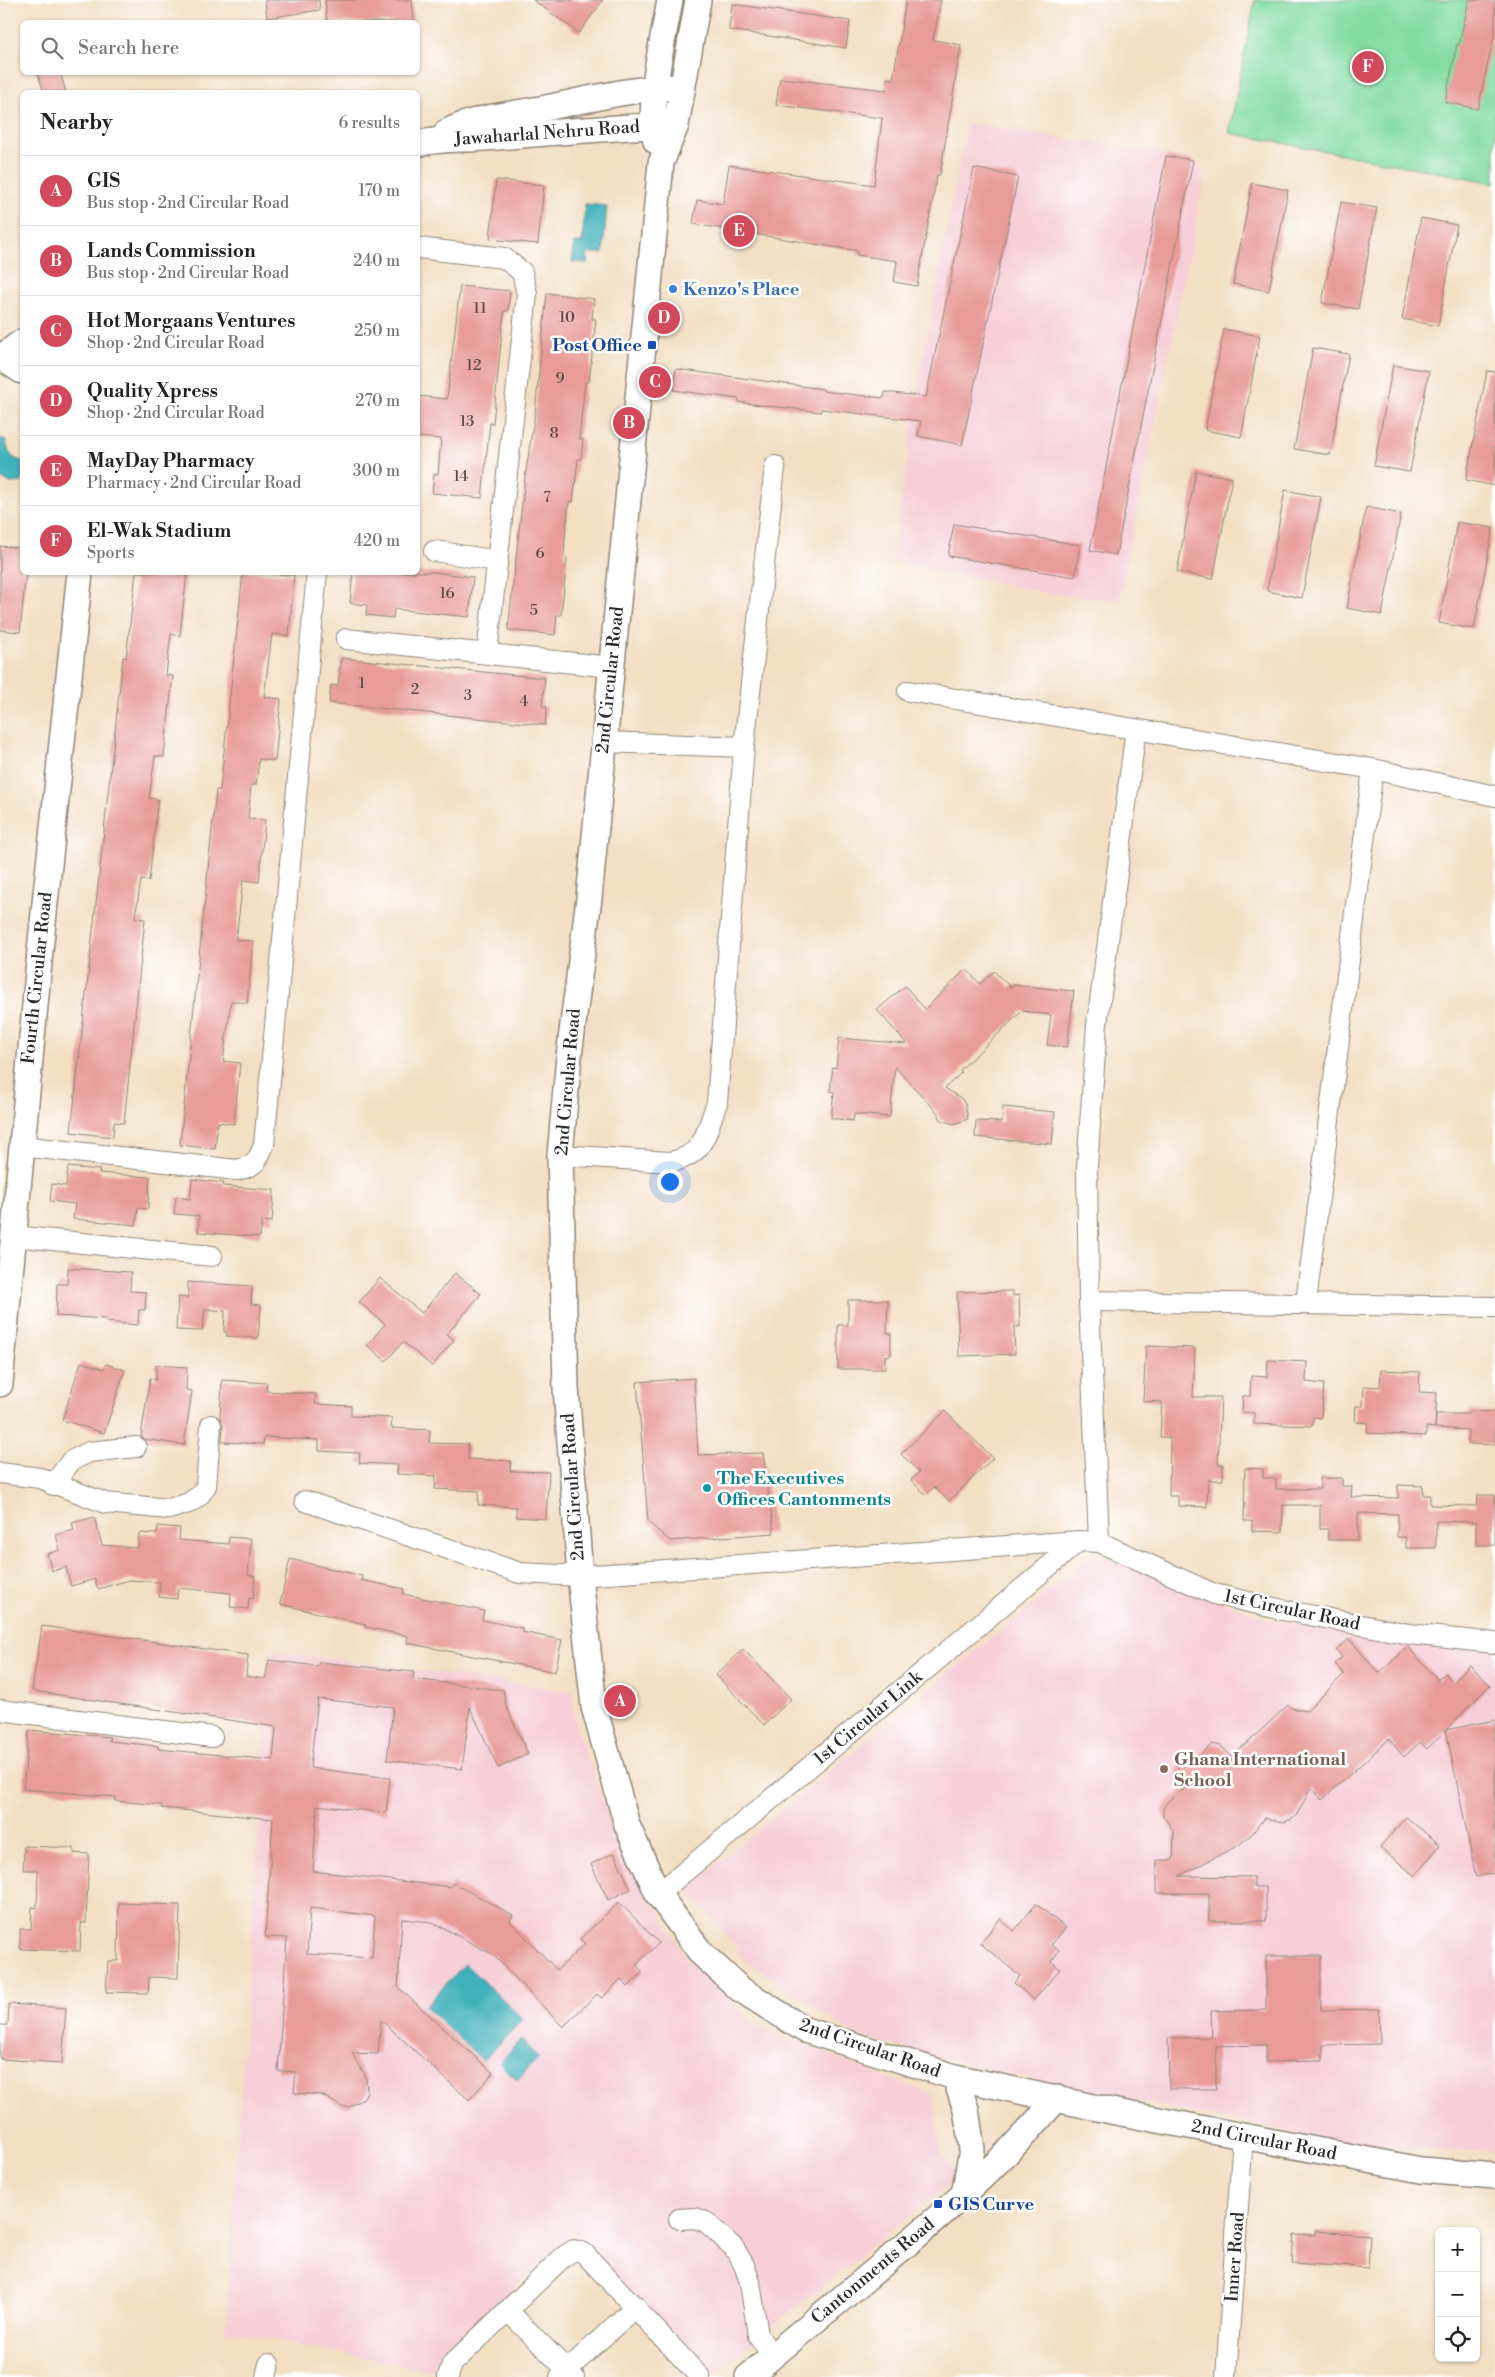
<!DOCTYPE html>
<html lang="en">
<head>
<meta charset="utf-8">
<style>
  :root { --surface:#fff; --page:#f6f6f6; --text:#222; --muted:#767676; --line:#e0e0e0; --accent:#d1495b }
  body { margin:0; font-family:"Libre Bodoni",serif; background:var(--page); color:var(--text) }
  .controls { position:absolute; right:15px; bottom:15px; display:grid; overflow:hidden; border-radius:8px; box-shadow:0 1px 4px #0004 }
  .controls button { width:45px; height:45px; display:grid; place-items:center; padding:0; border:0; border-bottom:1px solid var(--line); background:var(--surface); color:var(--text); font:25px sans-serif }
  .you { position:absolute; left:669px; top:1181px; width:18px; height:18px; margin:-12px; border:4px solid #fff; border-radius:50%; background:#1a73e8; box-shadow:0 0 0 8px #1a73e833 }
  .badge { display:grid; place-items:center; width:32px; height:32px; border-radius:50%; background:var(--accent); color:#fff; font-size:16px; font-weight:700 }
  .pin { position:absolute; translate:-50% -50%; border:2px solid #fff; box-shadow:0 1px 5px #0006 }
  .list { margin:0; padding:0; list-style:none }
  h2 { display:flex; justify-content:space-between; align-items:center; height:65px; margin:0; padding:0 20px; font-size:21px }
  h2 small { font-size:16px; font-weight:400; color:var(--muted) }
  .list li { display:grid; grid-template-columns:32px 1fr auto; gap:15px; align-items:center; box-sizing:border-box; height:70px; padding:0 20px; border-top:1px solid var(--line) }
  .list b { display:block; font-size:19px; white-space:nowrap }
  .list p { margin:0; font-size:16px; white-space:nowrap; color:var(--muted) }
  .list em { font-size:16px; font-style:normal; color:var(--muted) }
  .icon { flex:none; width:28px; height:28px; fill:none; stroke:currentColor; stroke-width:2; stroke-linecap:round; stroke-linejoin:round }
  .map { position:relative; flex:none; width:1495px; height:2377px; overflow:hidden }
  .search { position:absolute; background:var(--surface); box-shadow:0 1px 4px #0004; left:20px; top:20px; width:400px; height:55px; display:flex; align-items:center; gap:12px; box-sizing:border-box; padding:0 18px; border-radius:8px; color:var(--muted); font-size:19px }
  .panel { position:absolute; background:var(--surface); box-shadow:0 1px 4px #0004; left:20px; top:90px; width:400px; height:485px; border-radius:8px }
  .map>svg:first-child { display:block }
  .built { fill:#f6cfd8 }
  .green { fill:#82dca1; stroke:#568466 }
  .water { fill:#41b1ba; stroke:#366e72 }
  .building { fill:#e89b98; fill-rule:evenodd }
  .lines { fill:none; stroke-linecap:round; stroke-linejoin:round }
  .minor-casing { stroke:#8f8578; stroke-width:22 }
  .tertiary-casing { stroke:#8f8578; stroke-width:28 }
  .minor { stroke:#fff; stroke-width:20 }
  .tertiary { stroke:#fff; stroke-width:25 }
  .shop-dot { fill:#3f7fe0; stroke:#fff; stroke-width:2 }
  .transit-dot { fill:#1a4fb4; stroke:#fff; stroke-width:2 }
  .culture-dot { fill:#0f9aa8; stroke:#fff; stroke-width:2 }
  .education-dot { fill:#8d6e63; stroke:#fff; stroke-width:2 }
  .labels { text-anchor:middle; dominant-baseline:central; stroke-width:5; stroke-linejoin:round; paint-order:stroke }
  .number-label { font-size:15px; fill:#5a4746 }
  .street-label { font-size:18px; fill:#2b2b2b; stroke:#fff }
  .shop-label { font-size:18px; font-weight:bold; fill:#366cbe; stroke:#fff; text-anchor:start }
  .transit-label { font-size:18px; font-weight:bold; fill:#164399; stroke:#fff; text-anchor:end }
  .culture-label { font-size:18px; font-weight:bold; fill:#0d838f; stroke:#fff; text-anchor:start }
  .education-label { font-size:18px; font-weight:bold; fill:#785e54; stroke:#fff; text-anchor:start }
</style>
</head>
<body>
<div class="map">
<svg width="1495" height="2377" viewBox="0 0 1495 2377">
  <rect width="100%" height="100%" fill="#fff"/>
  <filter id="ink" filterUnits="userSpaceOnUse"><feTurbulence type="fractalNoise" baseFrequency=".02" numOctaves="2"/><feDisplacementMap in="SourceGraphic" scale="10" xChannelSelector="R" yChannelSelector="G"/><feConvolveMatrix kernelMatrix="1 2 1 2 8 2 1 2 1" color-interpolation-filters="sRGB"/></filter>
  <filter id="wash" filterUnits="userSpaceOnUse"><feTurbulence type="fractalNoise" baseFrequency=".0096" numOctaves="4" result="noise"/><feDisplacementMap in="SourceGraphic" scale="20" xChannelSelector="R" yChannelSelector="G"/><feGaussianBlur stdDeviation="1.12" result="paint"/><feColorMatrix in="noise" values="0 0 0 0 0 0 0 0 0 0 0 0 0 0 0 0 0 1.4 0 .05"/><feComposite in="paint" operator="in"/></filter>
  <g filter="url(#wash)">
    <rect width="100%" height="100%" fill="#f3dfc4"/>
    <path class="built" d="M967,123L1193,159L1205,177L1119,601L1046,593L892,561L921,367Z
      M1095,1553L1270,1620L1495,1650V2152L1339,2143L972,2066L856,2036L746,1960L687,1888Z
      M270,1651L572,1691L576,1729L622,1848L685,1956L758,2027L933,2095L941,2152L959,2176L714,2374L572,2233L432,2371L225,2330Z"/>
    <path class="green" d="M1255,0H1495V183L1229,133Z"/>
    <path class="water" d="M585,204L607,206L603,253H588L587,263L572,262L574,243H582Z
      M0,438L6,440C8,452 10,458 22,461V482L11,483L0,478Z
      M465,1964L523,2019L483,2061L425,2006Z
      M521,2040L539,2058L517,2080L499,2063Z"/>
    <g id="blocks">
      <path class="building" d="M265,0H319L320,10L267,18Z
        M325,0H412L414,22H327Z
        M533,0H603L579,33Z
        M906,0H941L933,40L961,45L940,175H937L917,286L894,282L897,261L857,255L858,251L693,224L697,200L723,204L729,165L874,185L882,118L776,105L780,78L886,90L887,78L893,79Z
        M1469,0H1495V31L1478,109L1445,102L1457,44L1459,45Z
        M732,4L850,21L846,48L729,30Z
        M37,72H60L66,92H44Z
        M1166,156L1193,160L1116,555L1090,550Z
        M974,168L1018,177L962,445L918,436L921,421L821,409V412L760,405L739,402V399L673,390L676,369L823,389V391L884,398L885,392L926,397Z
        M496,180L544,185L538,244L490,239Z
        M1252,183L1288,190L1269,291L1233,284Z
        M1341,202L1377,208L1358,309L1322,303Z
        M1421,218L1457,225L1438,326L1402,319Z
        M460,286L510,291L508,311H504L493,424L490,423L482,498L432,493L434,474H438L441,439L418,437V396L447,399Z
        M547,293L594,299L592,319H596L589,382H585L579,439H583L581,459H578L573,502H569L565,537L564,557L567,558L561,615H557L555,635L508,630L525,477L535,413Z
        M1224,329L1260,336L1241,437L1205,430Z
        M1313,348L1349,354L1330,455L1294,449Z
        M1393,365L1429,371L1410,472L1374,466Z
        M1487,371L1495,372V486L1466,480Z
        M1196,471L1232,478L1213,579L1177,572Z
        M1285,490L1321,497L1302,598L1267,591Z
        M1366,507L1401,514L1382,615L1347,608Z
        M1457,522L1493,528L1474,629L1439,623Z
        M954,524L1080,545L1075,577L948,556Z
        M0,546L22,548V572H26L20,632L0,630Z
        M136,572H187L180,636L171,634L166,675L173,676L164,757L155,756L149,798L158,799L149,881L141,880L135,918L145,919L124,1123L114,1122L113,1137L71,1132L123,657L126,658Z
        M243,572L294,575L289,636L272,634L264,697L281,699L275,761L259,759L256,785H251L248,819L265,820L259,882L243,880L236,940L253,941L247,1003L231,1001L223,1061L240,1063L234,1124L218,1122L215,1149L180,1145L216,790H220Z
        M353,572H433L473,577L469,617L394,609L393,618L366,615L367,605L350,603Z
        M341,658L545,678L542,706L547,707L545,725L329,703L331,685L338,686Z
        M966,969L980,984L994,971L1010,987L1013,985L1074,991L1067,1047L1047,1045L1051,1015L1022,1011L960,1070L962,1072L945,1088L962,1099L965,1104L968,1119L954,1124L941,1120L938,1113L895,1067L890,1117L854,1114L853,1121L831,1118L834,1092L830,1091L833,1067L836,1068L839,1038L907,1044L877,1010L905,986L925,1009Z
        M1003,1107L1055,1112L1052,1144L975,1137L976,1121L1002,1122Z
        M68,1167L100,1170L99,1173L150,1177L148,1209L138,1208L136,1225L73,1219L75,1204L50,1201L52,1184L66,1186Z
        M192,1179L224,1183L223,1186L274,1190L272,1222L262,1221L260,1237L198,1232L199,1216L174,1214L176,1197L190,1199Z
        M68,1268L131,1272L130,1291L146,1292L145,1310H139L138,1325L106,1322V1319L56,1316L57,1284H67Z
        M455,1273L481,1294L447,1334L454,1340L432,1366L403,1342L386,1361L367,1345L385,1324L359,1302L380,1278L422,1313Z
        M188,1282L252,1286L251,1304L261,1305L258,1338L226,1336L227,1332H224L225,1311L205,1309L202,1331L176,1330L178,1297L188,1298Z
        M1013,1291V1296L1019,1295L1020,1327H1014L1015,1354L959,1356L957,1292Z
        M848,1300H888L887,1333H891V1355L885,1356V1369H838V1325H848Z
        M1146,1346L1195,1348L1193,1397H1221L1218,1464H1223V1480H1208L1207,1507L1178,1506V1496H1169L1170,1438L1160,1437L1162,1402L1143,1401Z
        M1268,1360L1307,1362L1306,1382L1324,1384L1321,1418L1313,1417L1312,1426L1254,1424V1413L1242,1412L1243,1396H1250L1251,1376L1267,1377Z
        M81,1362L104,1369L106,1364L125,1370L104,1433L62,1420Z
        M156,1365L187,1367L186,1390L192,1391L184,1445L144,1439L141,1436L150,1378L156,1380Z
        M1381,1370L1420,1372L1419,1392L1437,1393L1435,1428L1426,1427V1436L1367,1433L1368,1423L1355,1422L1356,1406H1363L1364,1386L1380,1387Z
        M694,1378L698,1455L763,1453L774,1533L670,1541L648,1522L637,1382Z
        M222,1380L267,1383L266,1391L316,1394L315,1404L351,1406V1416L392,1418L391,1428L430,1430L429,1443L468,1444V1459L511,1461L510,1471L549,1472L546,1519L516,1517V1507L478,1505L479,1491L435,1489L436,1476L397,1474L398,1465L359,1463L360,1453L319,1451V1440L264,1437L263,1444L222,1442L223,1425L220,1417Z
        M945,1411L993,1458L949,1501L934,1487L926,1495L911,1480L919,1472L901,1454Z
        M1469,1411L1495,1412V1445L1468,1444V1430L1435,1428L1436,1414H1469Z
        M1245,1468L1263,1469V1478H1276V1489H1320V1478H1342V1486H1352L1351,1497L1398,1498V1485L1423,1486V1495H1430V1505L1476,1506L1477,1495H1495V1545H1476V1522L1436,1521V1548H1406V1537H1397L1398,1514L1358,1513V1540H1328V1529H1320V1505H1283L1282,1532L1252,1531V1521H1244Z
        M94,1517L102,1545L138,1548L139,1533L157,1534L158,1526L180,1528L179,1540L228,1544L229,1537L251,1539L248,1575L255,1576L253,1599L249,1598L248,1609L230,1607L231,1593L178,1588L177,1599L159,1597L160,1582L129,1580L98,1589L95,1579L71,1586L66,1567L52,1571L47,1554L60,1550L56,1535L74,1530L72,1523Z
        M290,1559L362,1576L361,1580L404,1589L403,1594L484,1611L482,1620L522,1628V1632L562,1640L555,1672L407,1643L408,1636L365,1627V1624L280,1604Z
        M42,1626L248,1655L246,1676L265,1679L269,1660L318,1666L319,1662L414,1672L413,1679L503,1690L506,1706L528,1754L498,1768L470,1707L462,1769L387,1760L393,1707L318,1699L310,1768L390,1778L386,1813L317,1805L313,1871L451,1887L453,1883L513,1915L510,1921L557,1970L585,1944L580,1939L619,1902L659,1943L636,1965L643,1972L628,1987L621,1979L602,1998L597,1994L563,2027L492,1954L432,1922L402,1919L398,1987L493,2073L469,2100L381,2020L378,2054L352,2053L366,2077L367,2092L363,2099L349,2107H342L322,2095L294,2093L296,2072L278,2071L287,1938L265,1937L273,1819L162,1808V1805L115,1801L116,1797L23,1789L29,1730L110,1737L109,1741L158,1746V1749L273,1760L276,1727L32,1691ZM310,1908L375,1916L372,1958L307,1954Z
        M1349,1639L1379,1673L1408,1647L1438,1680L1445,1673L1453,1682L1470,1665L1490,1685L1427,1749L1420,1742L1404,1757L1389,1739L1322,1800L1311,1788L1296,1816L1290,1820L1283,1822L1264,1818L1252,1834L1239,1845L1179,1876L1254,1877V1887H1266V1921H1209V1893H1157V1860H1173L1174,1832L1163,1816V1809L1167,1802L1185,1788L1176,1780L1178,1767L1188,1757H1198L1212,1744L1221,1746L1231,1756L1251,1740L1288,1705L1291,1708L1307,1711L1344,1674L1335,1664L1342,1657L1336,1650Z
        M743,1649L791,1699L764,1725L716,1675Z
        M1495,1720V1873L1476,1877L1446,1730Z
        M1406,1817L1440,1845L1415,1876L1380,1847Z
        M24,1846L74,1848V1853L89,1854L86,1923H81L80,1951L20,1949V1929H31L32,1907L37,1908L38,1870H23Z
        M614,1853L631,1889L608,1900L591,1864Z
        M119,1903L180,1905L178,1978L149,1977L148,1993L106,1992L108,1961H118Z
        M1036,1904L1066,1928L1051,1945L1059,1950L1052,1962L1060,1969L1034,2000L1014,1983L1020,1976L980,1943L1000,1919L1014,1931Z
        M1266,1956H1321V2010L1379,2009L1380,2044L1323,2045V2061L1266,2062V2045L1216,2046V2089H1169L1168,2038L1212,2037L1211,2011L1266,2010Z
        M9,2004L66,2008L62,2063L0,2059V2025H8Z
        M1315,2231L1370,2235L1368,2268L1292,2263L1294,2234L1315,2235Z"/>
    </g>
  </g>
  <g filter="url(#ink)">
    <use href="#blocks" fill-opacity="0" stroke="#8f8578" stroke-width="1"/>
    <g class="lines">
      <defs>
        <path id="minor" d="M418,248L504,258L522,272L527,294L487,654
          M434,551L498,561
          M346,639L612,667
          M908,691L1373,769L1495,796
          M603,742L744,747
          M21,1146L237,1170C255,1166 257,1163 264,1145L317,572
          M560,1155L670,1162C706,1155 705,1133 717,1103L744,747L775,466
          M13,1236L212,1256
          M1089,1301L1495,1307
          M1306,1302L1373,769
          M0,1473L40,1478L105,1503L169,1509L189,1503L199,1496L206,1486L211,1425
          M53,1485L71,1461L89,1452L136,1447
          M305,1501L520,1573L580,1576L1079,1541L1099,1542L1214,1594L1283,1610L1409,1634L1495,1643
          M1099,1542L1089,1301L1087,1167L1097,1024L1136,729
          M0,1710L212,1737
          M658,1894L1079,1541
          M679,2219L694,2218L706,2222L734,2248L744,2265L750,2282L758,2335L772,2356
          M508,2311L574,2377
          M266,2377L269,2364
          M448,2377L452,2364L563,2257L574,2250L584,2253L700,2377
          M560,2377L636,2306
          M1226,2377L1243,2136"/>
        <path id="tertiary" d="M698,0L676,125L661,163L589,898L569,1056L560,1155L566,1388L580,1576L594,1707L627,1825L658,1894L701,1953L740,1989L805,2030L955,2077L1116,2112L1421,2170L1495,2176
          M447,132C474,117 510,115 540,109C587,100 634,87 683,87
          M656,141C647,99 663,42 670,0
          M418,144C440,138 462,140 485,138C549,133 612,127 676,125
          M1,357L22,371
          M0,358L22,342
          M0,1384L40,951L80,572
          M955,2077L966,2109L972,2149L964,2195
          M748,2377C851,2287 969,2203 1057,2098"/>
      </defs>
      <use href="#minor" class="minor-casing"/>
      <use href="#tertiary" class="tertiary-casing"/>
      <use href="#minor" class="minor"/>
      <use href="#tertiary" class="tertiary"/>
    </g>
  </g>
  <circle class="shop-dot" cx="673" cy="289" r="5"/>
  <g class="transit-dot">
    <rect x="647" y="340" width="10" height="10" rx="2.5"/>
    <rect x="933" y="2199" width="10" height="10" rx="2.5"/>
  </g>
  <circle class="culture-dot" cx="707" cy="1488" r="5"/>
  <circle class="education-dot" cx="1164" cy="1769" r="5"/>
  <g class="labels">
    <g class="number-label">
      <text x="480" y="308">11</text>
      <text x="567" y="317">10</text>
      <text x="474" y="365">12</text>
      <text x="560" y="378">9</text>
      <text x="467" y="421">13</text>
      <text x="554" y="433">8</text>
      <text x="461" y="476">14</text>
      <text x="547" y="497">7</text>
      <text x="540" y="553">6</text>
      <text x="447" y="593">16</text>
      <text x="534" y="610">5</text>
      <text x="362" y="683">1</text>
      <text x="415" y="689">2</text>
      <text x="468" y="695">3</text>
      <text x="524" y="701">4</text>
    </g>
    <g class="street-label">
      <text transform="translate(547 133) rotate(-4)">Jawaharlal Nehru Road</text>
      <text transform="translate(610 680) rotate(-84)">2nd Circular Road</text>
      <text transform="translate(37 978) rotate(-84)">Fourth Circular Road</text>
      <text transform="translate(568 1082) rotate(-85)">2nd Circular Road</text>
      <text transform="translate(573 1487) rotate(-94)">2nd Circular Road</text>
      <text transform="translate(1292 1610) rotate(12)">1st Circular Road</text>
      <text transform="translate(868 1718) rotate(-40)">1st Circular Link</text>
      <text transform="translate(870 2048) rotate(19)">2nd Circular Road</text>
      <text transform="translate(1264 2140) rotate(11)">2nd Circular Road</text>
      <text transform="translate(1235 2257) rotate(-86)">Inner Road</text>
      <text transform="translate(873 2271) rotate(-40)">Cantonments Road</text>
    </g>
    <g class="shop-label">
      <text x="683" y="289">Kenzo's Place</text>
    </g>
    <g class="transit-label">
      <text x="642" y="345">Post Office</text>
      <text x="948" y="2204" text-anchor="start">GIS Curve</text>
    </g>
    <g class="culture-label">
      <text x="717" y="1478">The Executives<tspan x="717" dy="21">Offices Cantonments</tspan></text>
    </g>
    <g class="education-label">
      <text x="1174" y="1759">Ghana International<tspan x="1174" dy="21">School</tspan></text>
    </g>
  </g>
</svg>
<div class="controls">
<button>+</button>
<button>−</button>
<button><svg class="icon" aria-label="locate" viewBox="0 0 24 24"><circle cx="12" cy="12" r="6"/><path d="M12 2v4M12 18v4M2 12h4M18 12h4"/></svg></button>
</div>
<div class="you"></div>
<div class="pin badge" style="left:620px;top:1701px">A</div>
<div class="pin badge" style="left:629px;top:423px">B</div>
<div class="pin badge" style="left:655px;top:382px">C</div>
<div class="pin badge" style="left:664px;top:318px">D</div>
<div class="pin badge" style="left:739px;top:231px">E</div>
<div class="pin badge" style="left:1368px;top:67px">F</div>
<div class="search"><svg class="icon" aria-label="search" viewBox="0 0 24 24"><circle cx="10" cy="10" r="6"/><path d="M15 15l6 6"/></svg>Search here</div>
<section class="panel">
<h2>Nearby<small>6 results</small></h2>
<ul class="list">
<li><span class="badge">A</span><div><b>GIS</b><p>Bus stop · 2nd Circular Road</p></div><em>170 m</em></li>
<li><span class="badge">B</span><div><b>Lands Commission</b><p>Bus stop · 2nd Circular Road</p></div><em>240 m</em></li>
<li><span class="badge">C</span><div><b>Hot Morgaans Ventures</b><p>Shop · 2nd Circular Road</p></div><em>250 m</em></li>
<li><span class="badge">D</span><div><b>Quality Xpress</b><p>Shop · 2nd Circular Road</p></div><em>270 m</em></li>
<li><span class="badge">E</span><div><b>MayDay Pharmacy</b><p>Pharmacy · 2nd Circular Road</p></div><em>300 m</em></li>
<li><span class="badge">F</span><div><b>El-Wak Stadium</b><p>Sports</p></div><em>420 m</em></li>
</ul>
</section>
</div>
</body>
</html>
